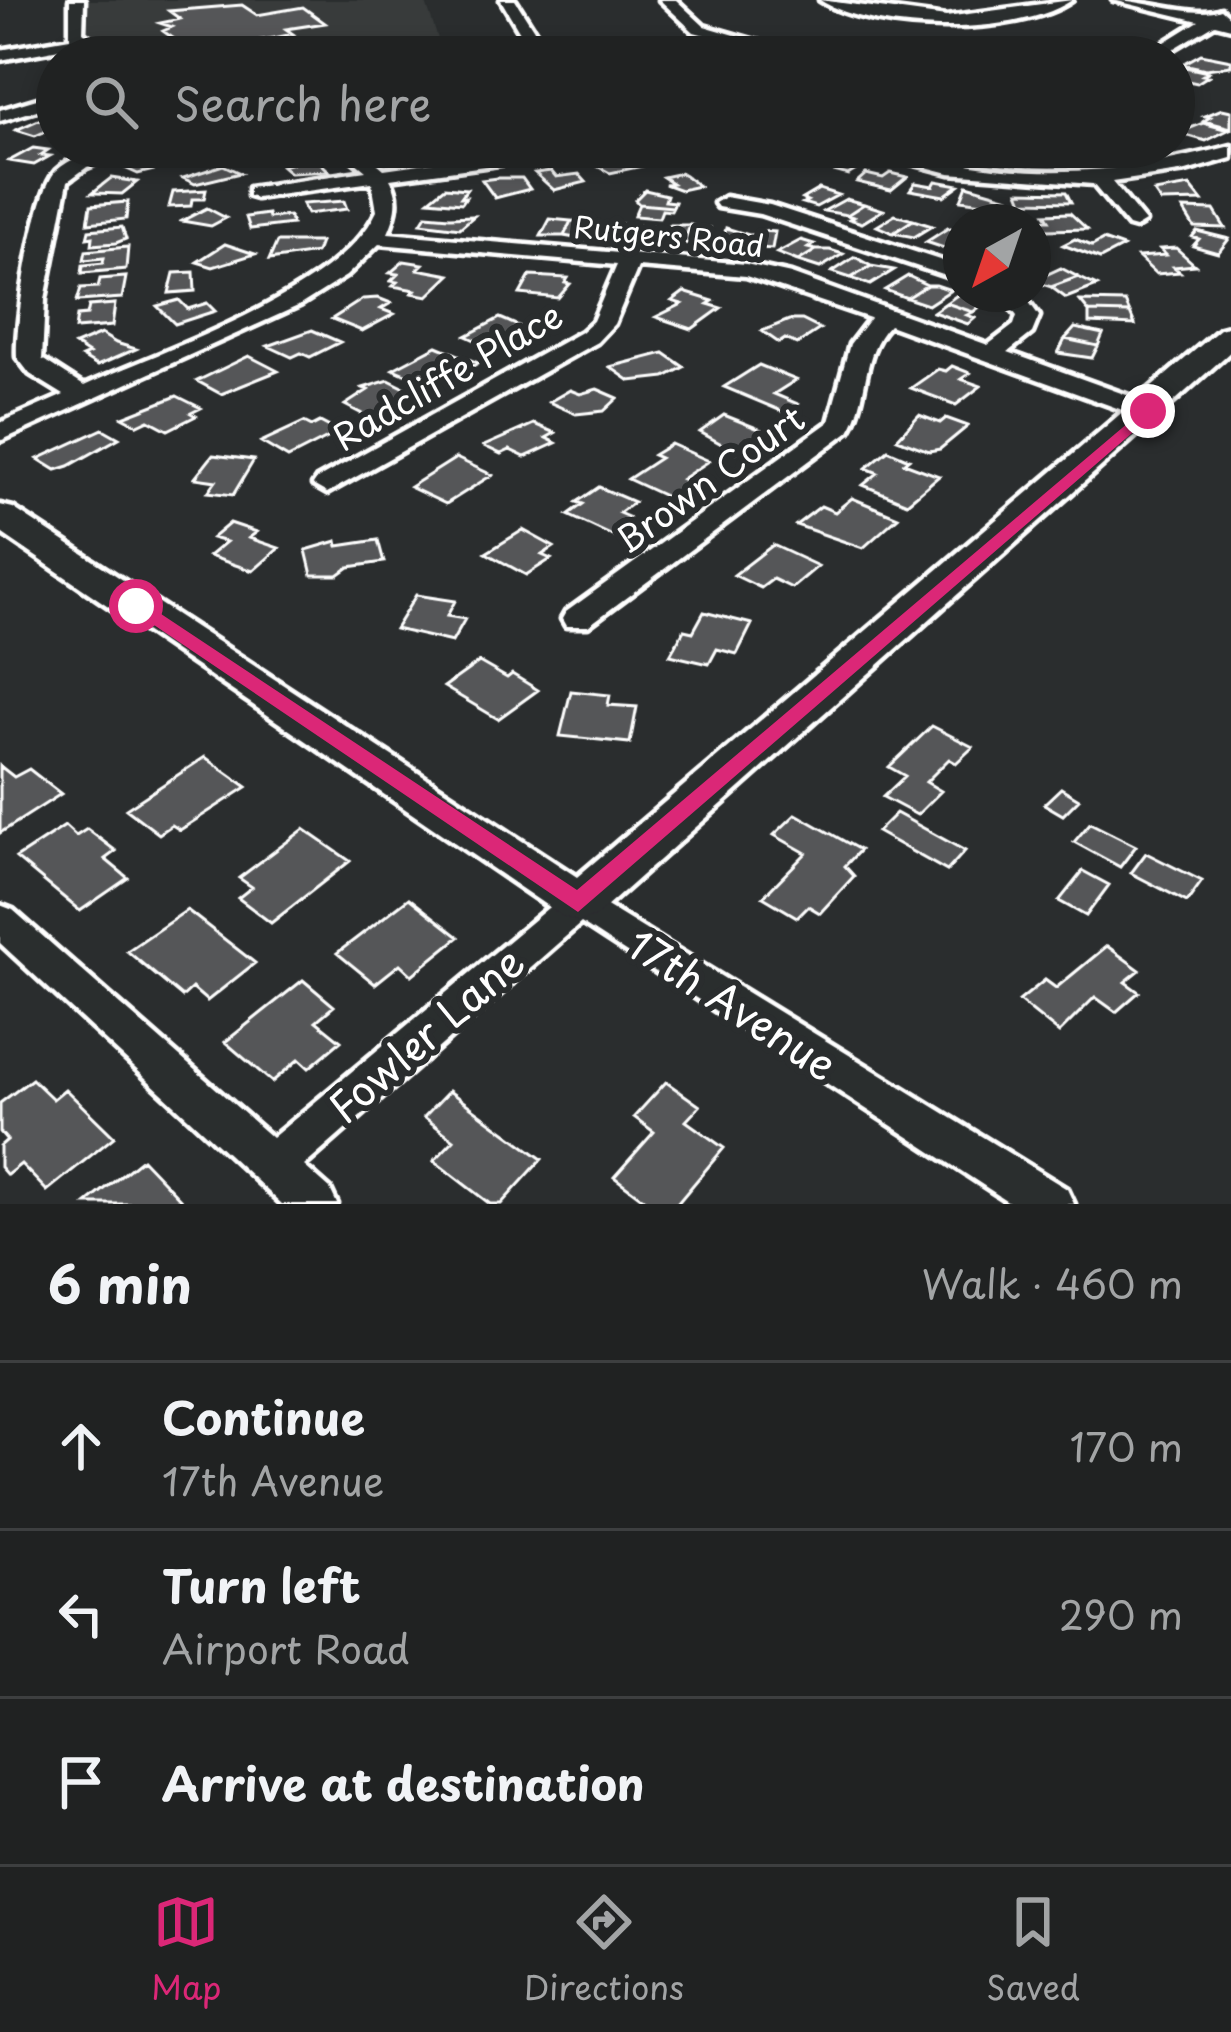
<!DOCTYPE html>
<html lang="en">
<head>
<meta charset="utf-8">
<style>
  :root { --surface:#202222; --page:#282a2a; --text:#f1f3f6; --muted:#a2a4a5; --line:#3d3f40; --accent:#db2777 }
  body { margin:0; font-family:"Playpen Sans",sans-serif; background:var(--page); color:var(--text) }
  .compass { position:absolute; left:943px; top:204px; width:108px; height:108px; border-radius:50%; background:var(--surface); box-shadow:0 6px 18px #0003; rotate:220deg }
  .stop { position:absolute; width:36px; height:36px; margin:-27px; border:9px solid #db2777; border-radius:50%; background:#fff }
  .stop.end { background:#db2777; border-color:#fff; box-shadow:0 3px 12px #0008 }
  .list { margin:0; padding:0; list-style:none }
  h2 { display:flex; justify-content:space-between; align-items:center; height:156px; margin:0; padding:0 48px; font-size:51px }
  h2 small { font-size:39px; font-weight:400; color:var(--muted) }
  .list li { display:grid; grid-template-columns:78px 1fr auto; gap:36px; align-items:center; box-sizing:border-box; height:168px; padding:0 48px; border-top:3px solid var(--line) }
  .list b { display:block; font-size:45px; white-space:nowrap }
  .list p { margin:0; font-size:39px; white-space:nowrap; color:var(--muted) }
  .list em { font-size:39px; font-style:normal; color:var(--muted) }
  .icon { flex:none; width:66px; height:66px; fill:none; stroke:currentColor; stroke-width:2; stroke-linecap:round; stroke-linejoin:round }
  .map { position:relative; flex:none; width:1231px; height:1204px; overflow:hidden }
  .search { position:absolute; background:var(--surface); box-shadow:0 6px 18px #0003; left:36px; right:36px; top:36px; height:132px; display:flex; align-items:center; gap:30px; box-sizing:border-box; padding:0 42px; border-radius:66px; color:var(--muted); font-size:45px }
  .sheet { height:660px; background:var(--surface) }
  nav { display:flex; justify-content:space-around; align-items:center; box-sizing:border-box; height:168px; border-top:3px solid var(--line); background:var(--surface); font-size:33px; color:var(--muted) }
  nav a { display:grid; justify-items:center; gap:6px }
  nav .on { color:var(--accent) }
  .map>svg:first-child { display:block }
  .built { fill:#373a3b }
  .green { fill:#414445; stroke:#a0a2a2; stroke-width:3 }
  .building { fill:#555758; stroke:#fff; stroke-width:3 }
  .lines { fill:none; stroke-linecap:round; stroke-linejoin:round }
  .minor-casing { stroke:#fff; stroke-width:9 }
  .major-casing { stroke:#fff; stroke-width:9 }
  .minor { fill:#2a2d2e; fill-rule:evenodd }
  .major { fill:#2a2d2e; fill-rule:evenodd }
  .route { fill:#db2777 }
  .labels { text-anchor:middle; dominant-baseline:central; stroke-width:12; stroke-linejoin:round; paint-order:stroke }
  .far-street-label { font-size:30px; fill:#fff; stroke:#2a2d2e }
  .street-label { font-size:36px; fill:#fff; stroke:#2a2d2e }
  .near-street-label { font-size:42px; fill:#fff; stroke:#2a2d2e }
</style>
</head>
<body>
<div class="map">
<svg width="1231" height="1204" viewBox="0 0 1231 1204">
  <rect width="100%" height="100%" fill="#2a2d2e"/>
  <filter id="ink" filterUnits="userSpaceOnUse"><feTurbulence type="fractalNoise" baseFrequency=".00833" numOctaves="2"/><feDisplacementMap in="SourceGraphic" scale="24" xChannelSelector="R" yChannelSelector="G"/><feConvolveMatrix kernelMatrix="1 2 1 2 8 2 1 2 1" color-interpolation-filters="sRGB"/></filter>
  <g filter="url(#ink)">
    <path class="built" d="M88,0H425L441,48L430,57H128L93,38L85,27Z"/>
    <path class="green" d="M361,147H552L396,169Z"/>
    <path class="building" d="M242,5L257,15L303,7L325,23L286,29L293,34L274,38L191,51L163,31L172,27L160,23L180,19L169,11Z
      M1201,54L1231,60V66L1206,69L1183,64Z
      M1185,67L1208,72L1203,75L1208,76L1197,83L1174,78Z
      M1222,109L1231,111V128L1204,121L1210,117L1205,116Z
      M41,119L55,127L35,136L16,130Z
      M1203,123L1228,130L1206,141L1178,133Z
      M182,147H214L220,149L183,158L167,152Z
      M282,147L298,153L281,160L251,148Z
      M771,147H797L793,150L814,156L802,163L760,153Z
      M1126,147H1143L1158,155L1118,157L1106,151Z
      M33,148L48,150L41,155L50,156L34,165L9,161Z
      M1002,148L1047,149L1052,160L1007,162Z
      M631,153L652,164L610,173L597,166Z
      M154,156L174,165L138,174L127,169Z
      M314,157L329,171L290,173L282,166Z
      M828,157L861,167L848,175L819,167Z
      M223,165L240,173L195,184L183,178Z
      M551,171L556,177L579,174L586,182L554,190L535,173Z
      M681,173L699,186L681,190L665,184L672,183L663,177Z
      M890,173L907,177L891,190L857,182L866,174L883,178Z
      M111,178L137,182L122,194L92,193Z
      M497,178H522L530,189L495,198L482,180Z
      M936,181L959,185L944,196L910,190L915,183L933,186Z
      M967,185L1009,197L1005,206L961,200Z
      M1190,186L1202,201L1161,202L1154,192Z
      M445,187L467,189L461,197H466L462,203L429,200Z
      M819,189L838,195L816,207L803,203L807,201L802,199Z
      M206,190L204,199H192L191,206L169,207L173,192Z
      M645,190L667,195L665,201L675,202L673,207L639,204L635,200Z
      M1019,191L1066,192L1071,202L1023,201Z
      M846,199L864,204L847,215L824,211Z
      M344,201L347,209L307,214L302,204Z
      M128,202L126,219L88,223L91,205Z
      M639,204L673,207L671,211L662,210L659,218L634,216Z
      M864,204L883,210L862,223L849,219L853,217L847,215Z
      M207,208L226,218L211,226L182,221Z
      M1183,209L1214,210L1225,228L1194,227Z
      M1070,213L1087,229L1045,230L1038,220H1049L1045,214Z
      M268,214L269,218L289,216L292,224L250,229L246,217Z
      M426,215L450,217L474,216L460,228L421,223Z
      M895,215L913,220L893,233L877,226Z
      M550,219L571,221L564,236H541Z
      M913,220L932,226L914,237L893,233Z
      M571,221L595,223L587,240L564,236Z
      M610,223L631,225L623,242L603,239Z
      M631,225L650,226L644,242H623Z
      M670,225H690L684,243L664,241Z
      M690,225L710,228L704,245L684,243Z
      M122,227L126,239L116,243L92,245L93,237L87,238L89,230Z
      M726,228L749,235L746,247L722,245Z
      M948,228L961,232V239L947,249L926,242Z
      M759,231L775,232L772,249L746,247L749,235H758Z
      M1197,231L1229,239L1218,253L1193,246L1199,239L1192,237Z
      M1075,239L1092,246L1103,240L1123,247L1100,259L1063,245Z
      M801,240L814,244L808,248L816,250L798,261L777,253Z
      M277,242H320L316,253L269,260Z
      M225,244L255,254L213,267L197,262Z
      M128,247L126,269L82,273L83,265L103,263L104,258L84,260L86,251Z
      M1176,248L1195,265L1174,267L1180,272L1156,274L1138,257L1166,255L1160,249Z
      M816,250H830L843,254L820,268L798,261Z
      M855,257L871,266L851,278L832,272Z
      M404,261L423,264L418,269L450,275L428,296L412,293L415,290L393,286L397,282L391,281L398,274L390,273Z
      M871,266L894,270L870,285L851,278Z
      M1061,268L1078,277L1051,287L1033,281Z
      M194,272L195,291L169,293L174,273Z
      M530,276L568,278L565,283L570,284L558,298L520,294Z
      M908,276L927,285L907,298L885,290Z
      M126,277L122,298L77,301L81,288L98,287L100,279Z
      M1078,277L1097,286L1066,298L1051,287Z
      M927,285H936L951,290L928,305L907,298Z
      M684,292L713,301L708,304L721,308L692,329L656,317L682,304L672,301Z
      M960,293L961,294L986,302L973,312L946,303Z
      M378,298L391,303L381,309L394,314L362,331L332,319L363,299Z
      M179,300L188,309L207,303L215,311L175,324L157,306Z
      M1080,301L1125,302L1130,313L1089,312Z
      M946,303L973,312L967,315L975,318L968,324L933,312Z
      M115,304L112,326L75,329L77,316L87,315L89,306Z
      M1089,312L1130,313L1135,325L1089,323Z
      M500,318L530,331L488,346L466,336Z
      M789,320H802L820,329L797,344L785,339L779,343L762,331Z
      M1075,328L1103,334L1098,346L1065,339Z
      M312,330L340,342L310,357L301,353L292,357L268,346Z
      M101,334L116,343L136,349L97,366L82,357L89,354L75,345Z
      M1065,339L1098,346L1092,358L1058,353Z
      M437,346L478,363L459,374L445,368L421,381L393,369Z
      M664,353L684,367L665,377L630,381L610,367Z
      M249,356L278,371L221,394L197,381Z
      M759,365L796,380L774,394L798,404L786,413L724,387Z
      M952,366L970,373L961,379L981,386L956,405L911,388L938,369L946,371Z
      M389,380L419,395L372,419L345,405L368,390L363,388Z
      M597,389L618,398L604,411L576,414L549,402L570,390L580,394Z
      M177,396L201,408L191,413L196,416L168,430L149,420L138,425L123,417Z
      M724,415L764,431L736,452L700,432Z
      M919,415L940,423L946,418L968,426L940,449L929,451L897,439Z
      M304,422L312,426L320,422L339,432L288,458L261,442Z
      M534,424L555,433L546,438L556,443L525,457L510,450L501,454L484,446Z
      M103,429L119,438L69,466L56,470L38,459Z
      M671,444L709,461L682,479L691,483L669,498L628,479L660,458L653,455Z
      M888,450L909,459L904,463L939,476L907,503L863,485L878,473L866,468Z
      M213,455L254,460L233,495L208,492L216,481L195,478Z
      M456,458L492,475L446,504L410,487Z
      M599,487L634,502L619,513L628,517L622,521L631,525L615,537L568,515L583,504L577,502Z
      M852,498L898,517L863,548L796,525L821,506L835,512Z
      M230,523L257,532L249,538L279,548L253,571L209,556L226,542L212,538Z
      M523,530L554,547L542,555L551,559L526,575L486,553Z
      M378,540L384,562L349,567L338,575H312L306,550L337,541L338,546Z
      M773,545L818,566L792,588L773,579L761,588L734,575Z
      M416,595L455,601L447,616L465,619L452,642L395,629Z
      M704,612L752,624L737,654L717,649L709,664L670,655L684,630L693,632Z
      M479,662L507,678L512,674L538,690L498,719L444,687Z
      M571,691L610,695L608,705L637,707L630,743L560,736Z
      M932,726L973,747L956,763L949,759L926,782L941,791L917,815L883,797L905,776L889,767Z
      M205,757L247,787L180,830L172,825L159,834L126,809Z
      M0,766L14,777L29,769L61,794L0,833Z
      M1061,788L1079,799L1063,815L1044,804Z
      M896,813L965,851L947,871L877,832Z
      M796,814L860,850L845,866L854,876L820,913L808,906L797,917L763,897L806,853L774,835Z
      M1090,823L1136,846L1120,867L1074,842Z
      M65,826L76,836L87,829L116,851L105,859L128,878L80,911L16,858Z
      M304,829L350,861L271,923L238,898L252,887L239,878Z
      M1146,853L1202,881L1187,902L1131,873Z
      M1083,871L1109,885L1086,916L1059,901Z
      M409,898L459,937L412,975L400,964L375,984L337,953Z
      M187,910L255,963L207,1001L192,988L182,997L127,951Z
      M1107,946L1140,970L1125,982L1139,992L1116,1012L1095,997L1059,1033L1019,1001L1045,980L1056,988Z
      M303,980L334,1006L316,1021L341,1041L309,1068L299,1059L272,1082L225,1042Z
      M32,1079L53,1099L65,1089L114,1137L47,1191L21,1164L7,1175L0,1167V1146L7,1140L0,1132V1103Z
      M666,1082L700,1106L686,1121L724,1148L677,1204H650L614,1177L654,1132L634,1117Z
      M449,1091L542,1159L501,1204H490L434,1161L454,1140L424,1117Z
      M142,1159L185,1204H86Z"/>
    <g class="lines">
      <defs>
        <path id="minor" d="M70,0H84L83,32L115,57H97L81,45L0,60V50L70,38Z
          M501,0H515L536,33L560,57H543L524,39Z
          M660,0H676L704,26L811,57H785L694,32Z
          M820,0L946,17L1072,0C1019,37 873,35 820,0Z
          M1113,0C1143,0 1197,19 1221,9L1231,18V28L1215,24L1160,57H1141L1199,21Z
          M57,93V104L0,121V110Z
          M1231,146V158L1186,171L1112,182L1145,222L1135,228L1128,226L1093,184L949,173L849,147C898,147 945,162 994,168C1077,177 1151,167 1231,146Z
          M108,147H136L87,167L68,181L45,299L42,359L84,386C165,349 339,293 377,211L372,182L256,198L249,196V188L366,171L337,147H358L384,169L540,147H589L580,153L390,179C401,198 396,214 388,233L746,264L791,274L988,345L1014,325L1017,316L1000,294H1023L1039,316L1032,333L1008,352L1157,406L1161,411L1157,416H1139L889,325C860,355 870,397 849,431L588,626H566L562,619L566,612L829,422L850,344L870,318L746,276L638,267L614,324L597,342L327,493L313,485L317,479L581,332L593,321L617,265L379,244L346,276L300,305L0,441V423L64,395L30,374L17,357C15,324 35,193 56,171C70,158 90,152 108,147Z
          M725,197L770,205L961,267V281L760,214L718,207L715,203Z
          M579,889L1067,1189L1074,1204H1012L581,923L304,1166L330,1189L337,1204H282L0,943V905L13,910L272,1138L566,893Z"/>
        <path id="major" d="M1231,326V351L596,916L579,922L562,916L0,532V505L13,508L577,877L1220,329Z"/>
      </defs>
      <use href="#minor" class="minor-casing"/>
      <use href="#major" class="major-casing"/>
      <use href="#minor" class="minor"/>
      <use href="#major" class="major"/>
    </g>
  </g>
  <path class="route" d="M1148,406L1157,411L1154,414L578,912L126,606L143,602L577,890Z"/>
  <g class="labels">
    <g class="far-street-label">
      <text transform="translate(669 235) rotate(6)">Rutgers Road</text>
    </g>
    <g class="street-label">
      <text transform="translate(447 375) rotate(-30)">Radcliffe Place</text>
      <text transform="translate(709 478) rotate(-36)">Brown Court</text>
    </g>
    <g class="near-street-label">
      <text transform="translate(733 1003) rotate(33)">17th Avenue</text>
      <text transform="translate(425 1033) rotate(-41)">Fowler Lane</text>
    </g>
  </g>
</svg>
<svg class="compass" viewBox="-18 -18 36 36"><path d="M0-13l5 13h-10z" fill="#e53935"/><path d="M0 13l5-13h-10z" fill="#a2a4a5"/></svg>
<div class="stop" style="left:136px;top:606px"></div>
<div class="stop end" style="left:1148px;top:411px"></div>
<div class="search"><svg class="icon" aria-label="search" viewBox="0 0 24 24"><circle cx="10" cy="10" r="6"/><path d="M15 15l6 6"/></svg>Search here</div>
</div>
<section class="sheet">
<h2>6 min<small>Walk · 460 m</small></h2>
<ul class="list">
<li><svg class="icon" aria-label="ahead" viewBox="0 0 24 24"><path d="M12 20V5M6 11l6-6 6 6"/></svg><div><b>Continue</b><p>17th Avenue</p></div><em>170 m</em></li>
<li><svg class="icon" aria-label="left" viewBox="0 0 24 24"><path d="M17 20v-9H6M10 6l-5 5 5 5"/></svg><div><b>Turn left</b><p>Airport Road</p></div><em>290 m</em></li>
<li><svg class="icon" aria-label="arrive" viewBox="0 0 24 24"><path d="M6 21V4h12l-3 4 3 4H6"/></svg><div><b>Arrive at destination</b></div></li>
</ul>
</section>
<nav>
<a class="on"><svg class="icon" aria-label="map" viewBox="0 0 24 24"><path d="M3 6l6-2 6 2 6-2v14l-6 2-6-2-6 2zM9 4v14M15 6v14"/></svg>Map</a>
<a><svg class="icon" aria-label="directions" viewBox="0 0 24 24"><path d="M12 3l9 9-9 9-9-9zM9 14v-3h6M13 9l2 2-2 2"/></svg>Directions</a>
<a><svg class="icon" aria-label="saved" viewBox="0 0 24 24"><path d="M7 4h10v16l-5-4-5 4z"/></svg>Saved</a>
</nav>
</body>
</html>
